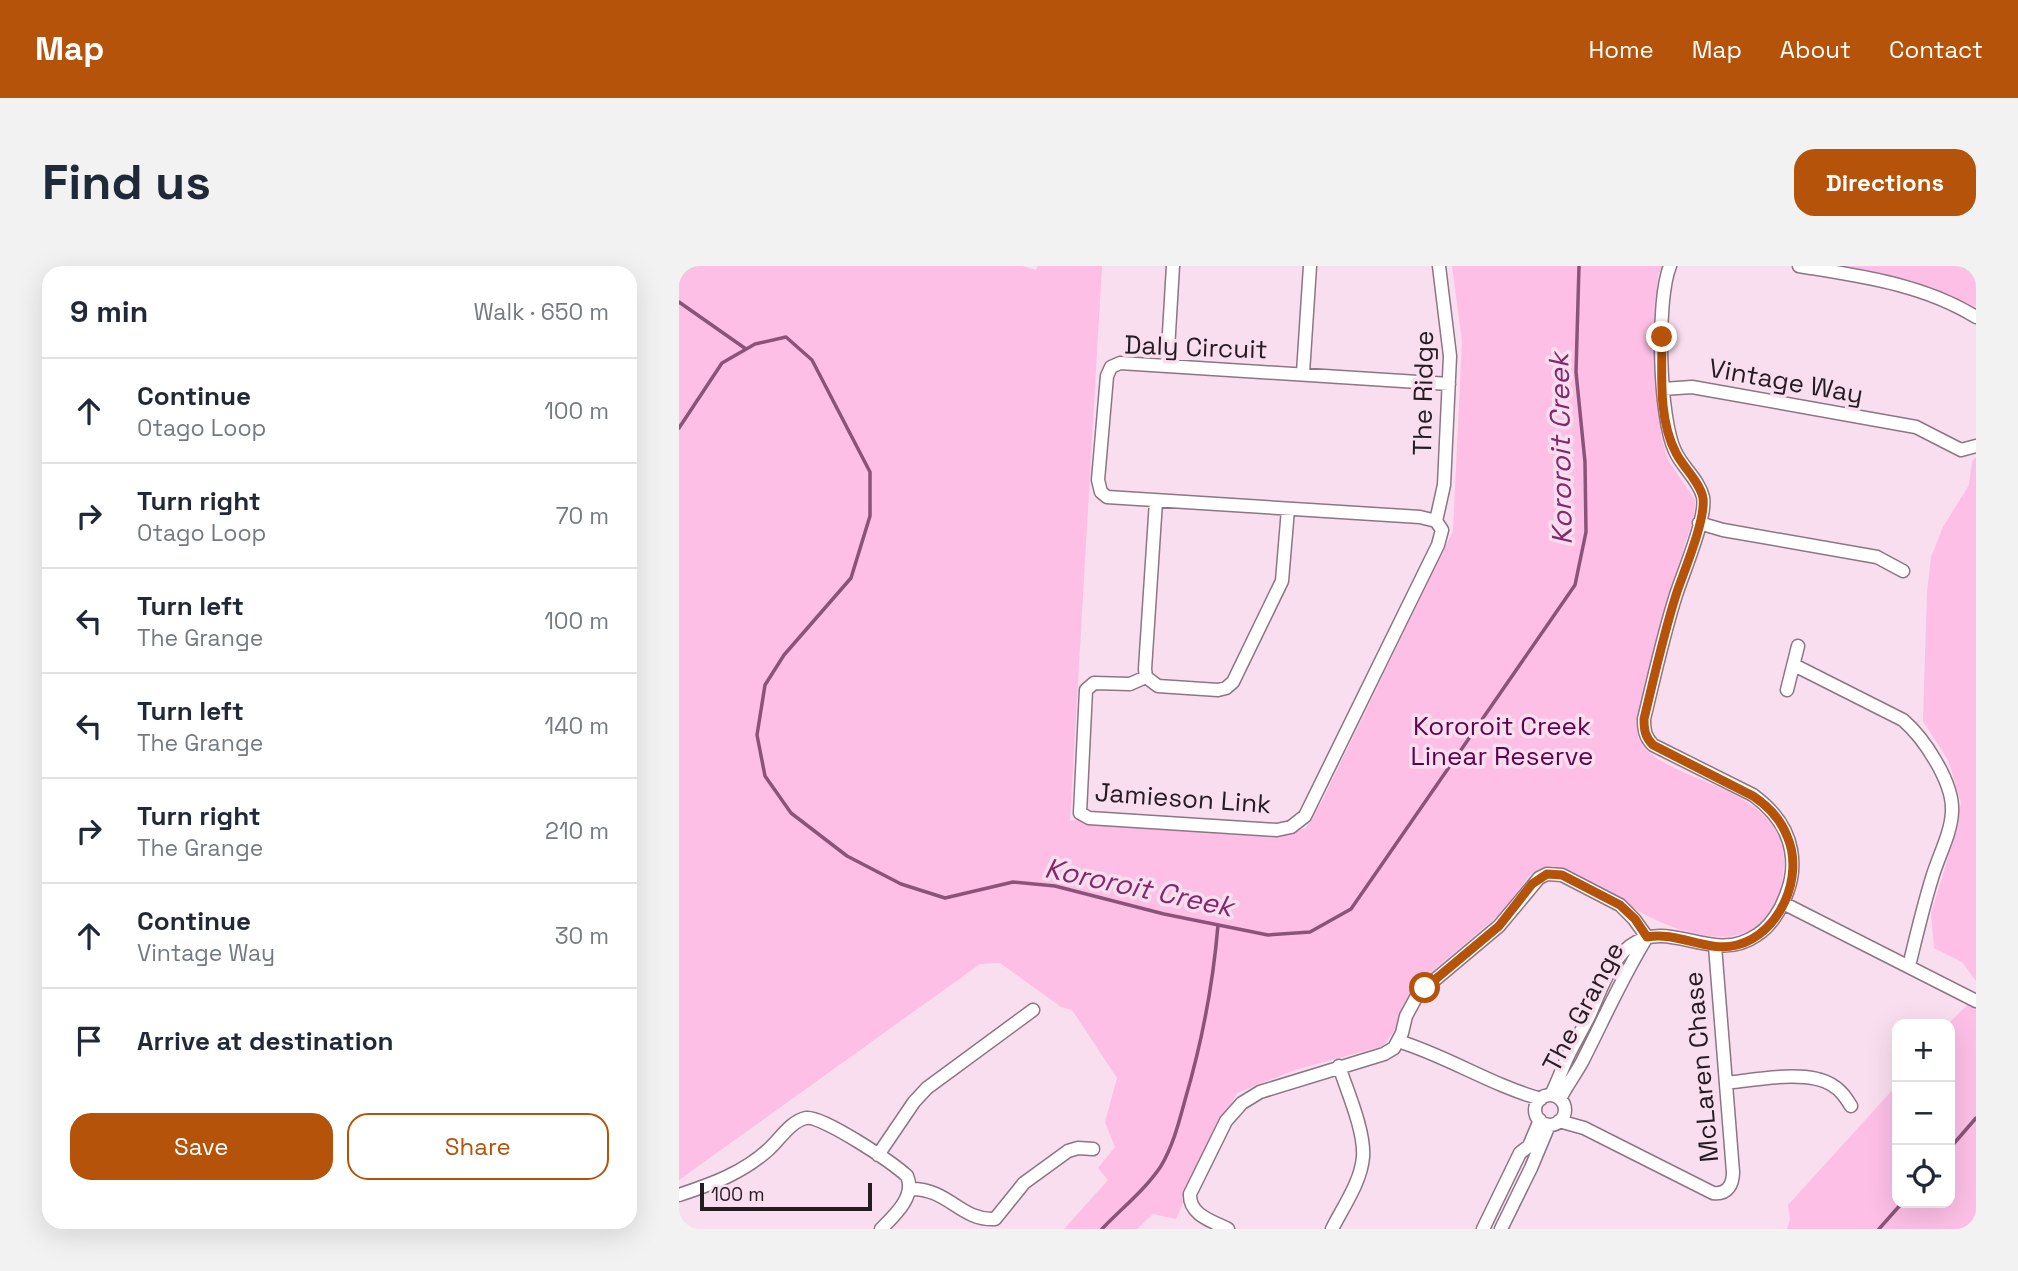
<!DOCTYPE html>
<html lang="en">
<head>
<meta charset="utf-8">
<style>
  :root { --surface:#fff; --page:#f2f2f3; --text:#1f2937; --muted:#747a83; --line:#e0e1e3; --accent:#b45309 }
  body { margin:0; font-family:"Space Grotesk",sans-serif; background:var(--page); color:var(--text) }
  .controls { position:absolute; right:21px; bottom:21px; display:grid; overflow:hidden; border-radius:14px; box-shadow:0 7px 28px #0002 }
  .controls button { width:63px; height:63px; display:grid; place-items:center; padding:0; border:0; border-bottom:2px solid var(--line); background:var(--surface); color:var(--text); font:35px sans-serif }
  .scale { position:absolute; left:21px; bottom:18px; width:172px; box-sizing:border-box; padding-left:7px; border:4px solid #251c22; border-top:0; font-size:19px; line-height:24px; white-space:nowrap; color:#251c22; -webkit-text-stroke:5px #f9deef; paint-order:stroke }
  .stop { position:absolute; width:21px; height:21px; margin:-16px; border:5px solid #b45309; border-radius:50%; background:#fff }
  .stop.end { background:#b45309; border-color:#fff; box-shadow:0 2px 7px #0008 }
  .list { margin:0; padding:0; list-style:none }
  h2 { display:flex; justify-content:space-between; align-items:center; height:91px; margin:0; padding:0 28px; font-size:30px }
  h2 small { font-size:23px; font-weight:400; color:var(--muted) }
  .list li { display:grid; grid-template-columns:46px 1fr auto; gap:21px; align-items:center; box-sizing:border-box; height:105px; padding:0 28px; border-top:2px solid var(--line) }
  .list b { display:block; font-size:26px; white-space:nowrap }
  .list p { margin:0; font-size:23px; white-space:nowrap; color:var(--muted) }
  .list em { font-size:23px; font-style:normal; color:var(--muted) }
  .actions { display:flex; gap:14px; padding:21px 28px }
  .actions a { flex:1; padding:16px 0; border:2px solid var(--accent); border-radius:21px; text-align:center; font-size:24px; color:var(--accent) }
  .actions .main { background:var(--accent); color:#fff }
  .icon { flex:none; width:38px; height:38px; fill:none; stroke:currentColor; stroke-width:2; stroke-linecap:round; stroke-linejoin:round }
  .map { position:relative; flex:none; width:1297px; height:963px; overflow:hidden; border-radius:21px }
  header { display:flex; align-items:center; gap:42px; box-sizing:border-box; height:98px; padding:0 35px; background:var(--accent); color:#fff }
  header strong { font-size:33px }
  nav { display:flex; gap:38px; margin-inline-start:auto; font-size:24px }
  .intro { display:flex; align-items:center; justify-content:space-between; box-sizing:border-box; height:168px; padding:0 42px }
  h1 { margin:0; font-size:49px }
  .button { padding:18px 32px; border-radius:21px; background:var(--accent); color:#fff; font-size:24px; font-weight:700 }
  main { display:flex; gap:42px; padding:0 42px }
  aside { flex:1; background:var(--surface); border-radius:21px; box-shadow:0 7px 28px #0002 }
  .map>svg:first-child { display:block }
  .green { fill:#fdbfe6 }
  .lines { fill:none; stroke-linecap:round; stroke-linejoin:round }
  .stream { stroke:#8b5379; stroke-width:3.5 }
  .street-casing { stroke:#8d7584; stroke-width:15 }
  .street { stroke:#fff; stroke-width:12 }
  .route { stroke:#b45309; stroke-width:9 }
  .labels { text-anchor:middle; dominant-baseline:central; stroke-width:7; stroke-linejoin:round; paint-order:stroke }
  .street-label { font-size:26px; fill:#251c22; stroke:#f9deef }
  .park-label { font-size:26px; fill:#62004d; stroke:#f9deef }
  .water-label { font-size:28px; font-style:italic; fill:#84286b; stroke:#f9deef }
</style>
</head>
<body>
<header>
<strong>Map</strong>
<nav><a>Home</a><a>Map</a><a>About</a><a>Contact</a></nav>
</header>
<div class="intro"><h1>Find us</h1><a class="button">Directions</a></div>
<main>
<aside>
<h2>9 min<small>Walk · 650 m</small></h2>
<ul class="list">
<li><svg class="icon" aria-label="ahead" viewBox="0 0 24 24"><path d="M12 20V5M6 11l6-6 6 6"/></svg><div><b>Continue</b><p>Otago Loop</p></div><em>100 m</em></li>
<li><svg class="icon" aria-label="right" viewBox="0 0 24 24"><path d="M7 20v-9h11M14 6l5 5-5 5"/></svg><div><b>Turn right</b><p>Otago Loop</p></div><em>70 m</em></li>
<li><svg class="icon" aria-label="left" viewBox="0 0 24 24"><path d="M17 20v-9H6M10 6l-5 5 5 5"/></svg><div><b>Turn left</b><p>The Grange</p></div><em>100 m</em></li>
<li><svg class="icon" aria-label="left" viewBox="0 0 24 24"><path d="M17 20v-9H6M10 6l-5 5 5 5"/></svg><div><b>Turn left</b><p>The Grange</p></div><em>140 m</em></li>
<li><svg class="icon" aria-label="right" viewBox="0 0 24 24"><path d="M7 20v-9h11M14 6l5 5-5 5"/></svg><div><b>Turn right</b><p>The Grange</p></div><em>210 m</em></li>
<li><svg class="icon" aria-label="ahead" viewBox="0 0 24 24"><path d="M12 20V5M6 11l6-6 6 6"/></svg><div><b>Continue</b><p>Vintage Way</p></div><em>30 m</em></li>
<li><svg class="icon" aria-label="arrive" viewBox="0 0 24 24"><path d="M6 21V4h12l-3 4 3 4H6"/></svg><div><b>Arrive at destination</b></div></li>
</ul>
<div class="actions"><a class="main">Save</a><a>Share</a></div>
</aside>
<div class="map">
<svg width="1297" height="963" viewBox="0 0 1297 963">
  <rect width="100%" height="100%" fill="#f9deef"/>
  <path class="green" d="M0,0H343L357,4L359,0H423L391,555L399,553L502,563L610,568L627,562L643,535L774,265L783,75L773,0H985L979,8L977,65L982,170L989,194L1016,234L1015,250C996,310 977,368 965,429C963,440 957,455 958,466C966,521 1125,511 1103,615C1089,685 1029,678 977,654C955,644 934,629 912,617C900,611 887,606 874,600L851,609L820,649L756,703L732,728L714,767L704,780L616,804L558,827L527,883L497,953L474,948L458,963H385L429,914L419,902L436,881L426,856L438,812L393,744L382,741L321,697L301,698L0,914Z
    M1163,0H1297V41L1221,12Z
    M1297,191V715L1283,696L1255,682L1252,647L1273,579L1282,537L1269,494L1244,455L1248,326L1252,291L1264,261L1290,219L1293,196Z
    M1297,730V963H1108L1111,953L1109,939L1218,819V937H1271L1269,758Z"/>
  <g class="lines">
    <path class="stream" d="M0,36L67,83
      M0,162L43,97L76,78L107,71L133,94L191,206V250L172,312L105,389L86,419L78,469L86,510L112,547L168,590L222,618L266,632L334,616L376,620L485,648L589,669L631,666L672,643L896,319L907,266L906,196L897,106L900,0
      M1271,882L1297,852
      M423,963C442,943 467,923 482,900C494,880 500,856 506,834C523,776 534,719 539,659
      M1200,963L1223,937"/>
    <defs>
      <path id="street" d="M1120,0C1181,10 1244,18 1297,51
        M488,100L494,0
        M624,107L631,0
        M984,123L1013,121L1237,161L1282,184L1297,180
        M477,235L466,403L467,411L479,420L539,424L547,422L554,416L603,315L609,243
        M757,255L741,251L428,231L422,226L419,214L428,110L432,101L441,97L770,118
        M757,255L765,219L771,90L760,0
        M1020,257L1044,264L1198,291L1224,305
        M1115,399L1224,454C1245,472 1275,517 1273,546C1272,568 1259,591 1253,612C1244,641 1237,671 1230,700
        M467,411L451,418L415,417L407,424L401,547L410,552L598,564L612,561L626,550L759,279L763,264L757,255
        M1108,424L1119,380
        M1104,637L1297,735
        M719,775C768,790 812,819 862,833
        M1047,817C1076,814 1128,803 1153,819C1162,824 1167,832 1172,840
        M872,829C878,817 883,803 889,790C896,776 904,762 911,748C921,725 931,695 951,680C991,650 1033,700 1078,669C1089,662 1096,652 1102,641C1111,622 1116,605 1112,584C1108,561 1093,543 1074,529L974,479C966,471 965,464 965,453C975,412 984,370 997,329C1004,307 1028,251 1024,231C1020,214 1003,201 996,185C980,152 977,34 991,0
        M856 844a15 15 0 1 1 30 0a15 15 0 1 1-30 0Z
        M881,833C887,820 896,809 903,796C924,755 943,711 968,671
        M880,855L905,862L1034,927C1048,929 1054,919 1054,906L1036,680
        M199,889L235,836L248,822L354,744
        M231,923C270,922 281,955 316,953L345,917L389,885L399,882L414,883
        M0,929C33,918 64,907 90,883C101,873 112,855 127,852C143,849 214,897 228,910C237,930 216,949 202,963
        M549,963C533,955 510,949 511,928L547,855L563,837L581,826L705,788L715,782L723,767L727,750L739,728L820,660L860,612L868,608L883,609L941,639L955,653L968,671
        M653,963C664,941 682,916 684,891C686,865 668,825 660,800
        M804,963L841,887L850,880L861,854
        M822,963L852,902L870,859"/>
    </defs>
    <use href="#street" class="street-casing"/>
    <use href="#street" class="street"/>
  </g>
  <g class="lines">
    <path class="route" d="M746,722L820,660L853,618L868,608L883,609L941,639L956,653L968,671C999,665 1028,687 1058,679C1101,668 1126,610 1108,570C1101,552 1089,540 1074,530L974,479C966,471 965,464 965,453C975,412 984,370 997,329C1004,307 1027,254 1024,232C1021,216 1004,201 997,187C979,153 983,108 983,71"/>
  </g>
  <g class="labels">
    <g class="street-label">
      <text transform="translate(517 81) rotate(2)">Daly Circuit</text>
      <text transform="translate(1107 115) rotate(10)">Vintage Way</text>
      <text transform="translate(744 127) rotate(-89)">The Ridge</text>
      <text transform="translate(504 532) rotate(4)">Jamieson Link</text>
      <text transform="translate(904 741) rotate(-62)">The Grange</text>
      <text transform="translate(1022 801) rotate(-95)">McLaren Chase</text>
    </g>
    <g class="park-label">
      <text x="823" y="460">Kororoit Creek<tspan x="823" dy="30">Linear Reserve</tspan></text>
    </g>
    <g class="water-label">
      <text transform="translate(881 183) rotate(-91)">Kororoit Creek</text>
      <text transform="translate(460 621) rotate(12)">Kororoit Creek</text>
    </g>
  </g>
</svg>
<div class="controls">
<button>+</button>
<button>−</button>
<button><svg class="icon" aria-label="locate" viewBox="0 0 24 24"><circle cx="12" cy="12" r="6"/><path d="M12 2v4M12 18v4M2 12h4M18 12h4"/></svg></button>
</div>
<div class="scale">100 m</div>
<div class="stop" style="left:746px;top:722px"></div>
<div class="stop end" style="left:983px;top:71px"></div>
</div>
</main>
</body>
</html>
